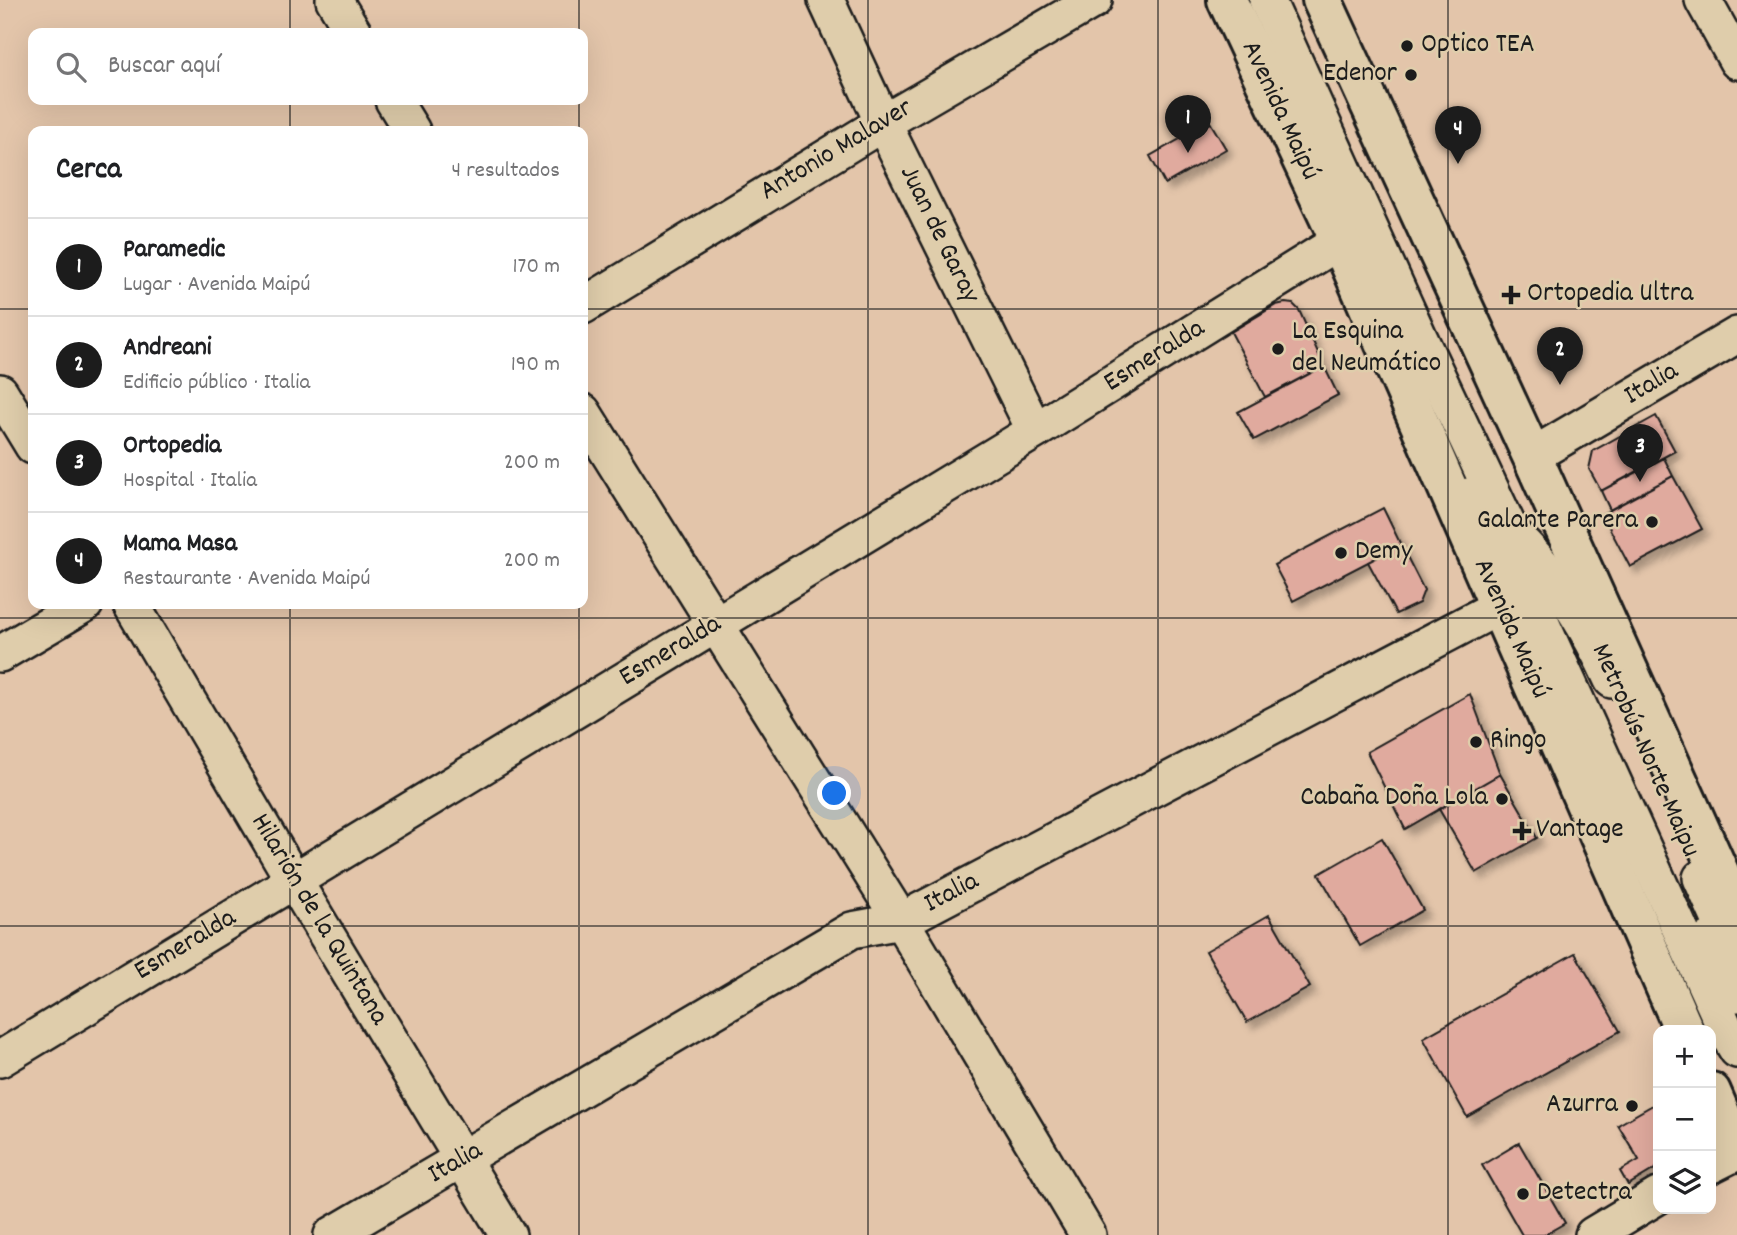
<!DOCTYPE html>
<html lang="es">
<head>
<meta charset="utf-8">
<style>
  :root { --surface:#fff; --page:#f6f6f6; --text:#202124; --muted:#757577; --line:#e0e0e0; --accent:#1c1c1c }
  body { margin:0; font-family:Dekko,sans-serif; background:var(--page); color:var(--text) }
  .controls { position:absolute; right:21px; bottom:21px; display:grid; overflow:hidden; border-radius:14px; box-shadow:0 7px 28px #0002 }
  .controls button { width:63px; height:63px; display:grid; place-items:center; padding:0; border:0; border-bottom:2px solid var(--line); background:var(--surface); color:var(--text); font:35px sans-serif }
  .you { position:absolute; left:835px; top:794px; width:24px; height:24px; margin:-18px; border:5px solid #fff; border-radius:50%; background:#1a73e8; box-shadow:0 0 0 10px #1a73e833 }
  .badge { display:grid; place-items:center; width:46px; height:46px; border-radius:50%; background:var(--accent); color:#fff; font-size:23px; font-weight:700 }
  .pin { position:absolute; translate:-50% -58px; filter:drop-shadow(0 2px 4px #0008) }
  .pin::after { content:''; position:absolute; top:37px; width:24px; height:21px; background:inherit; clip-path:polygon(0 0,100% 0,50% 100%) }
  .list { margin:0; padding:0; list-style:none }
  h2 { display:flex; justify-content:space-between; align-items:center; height:91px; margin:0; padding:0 28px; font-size:30px }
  h2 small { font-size:23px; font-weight:400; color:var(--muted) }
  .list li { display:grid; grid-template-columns:46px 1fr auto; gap:21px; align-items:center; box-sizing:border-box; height:98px; padding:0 28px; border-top:2px solid var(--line) }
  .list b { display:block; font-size:26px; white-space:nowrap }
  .list p { margin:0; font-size:23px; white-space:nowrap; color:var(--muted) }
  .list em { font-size:23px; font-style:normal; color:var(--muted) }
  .icon { flex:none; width:38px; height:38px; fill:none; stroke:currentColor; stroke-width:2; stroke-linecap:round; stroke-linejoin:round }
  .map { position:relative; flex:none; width:1737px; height:1235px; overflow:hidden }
  .search { position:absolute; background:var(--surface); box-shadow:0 7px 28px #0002; left:28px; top:28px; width:560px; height:77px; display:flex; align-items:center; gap:18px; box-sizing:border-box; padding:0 24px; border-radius:14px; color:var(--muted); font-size:26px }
  .panel { position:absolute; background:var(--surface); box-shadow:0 7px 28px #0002; left:28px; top:126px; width:560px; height:483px; border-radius:14px }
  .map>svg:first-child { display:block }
  .building { fill:#e0aa9e; stroke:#1c1c1c; stroke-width:2; filter:url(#shadow) }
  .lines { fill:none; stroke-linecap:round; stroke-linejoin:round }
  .minor-casing { stroke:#1c1c1c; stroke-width:40 }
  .major-casing { stroke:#1c1c1c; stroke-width:44 }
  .minor { stroke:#dfcdab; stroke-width:35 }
  .major { stroke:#dfcdab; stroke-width:38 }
  .grid { fill:none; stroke:#1c1c1c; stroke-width:2; stroke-opacity:0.55 }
  .poi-dot { fill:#1c1c1c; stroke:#dfcdab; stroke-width:2.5 }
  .labels { text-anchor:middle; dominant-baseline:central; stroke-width:5; stroke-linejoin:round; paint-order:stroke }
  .poi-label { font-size:28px; fill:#1c1c1c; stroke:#dfcdab; text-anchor:start }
  .street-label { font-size:28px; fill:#1c1c1c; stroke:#dfcdab }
</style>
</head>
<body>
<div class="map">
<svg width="1737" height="1235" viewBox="0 0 1737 1235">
  <defs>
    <filter id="shadow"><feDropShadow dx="6" dy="6" stdDeviation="3.5" flood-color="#0004"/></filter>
  </defs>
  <rect width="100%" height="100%" fill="#e3c5aa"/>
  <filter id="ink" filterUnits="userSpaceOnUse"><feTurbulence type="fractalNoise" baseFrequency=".0143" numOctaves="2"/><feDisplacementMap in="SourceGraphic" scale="14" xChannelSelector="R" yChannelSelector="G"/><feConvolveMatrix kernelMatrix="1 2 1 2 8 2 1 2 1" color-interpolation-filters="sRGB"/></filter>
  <g filter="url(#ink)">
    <path class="building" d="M1210,122L1226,149L1165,184L1150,156Z
      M1285,303L1293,304L1299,310L1324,366L1265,397L1231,332L1276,305Z
      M1324,366L1338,395L1254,440L1238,412Z
      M1656,416L1675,451L1601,491L1589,469L1593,451Z
      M1664,458L1673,476L1610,510L1601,491Z
      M1673,476L1702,529L1630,567L1602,514Z
      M1383,508L1401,545L1293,601L1274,565Z
      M1401,545L1424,590L1419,603L1396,614L1368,562Z
      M1470,694L1500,774L1405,829L1367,752Z
      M1500,774L1537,838L1476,873L1439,809Z
      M1382,838L1423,910L1360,946L1319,874Z
      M1269,915L1310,987L1247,1022L1206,951Z
      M1575,953L1620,1031L1467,1117L1423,1038Z
      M1658,1102V1167L1628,1185L1620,1171L1639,1160L1618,1125Z
      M1519,1143L1565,1223L1544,1235H1522L1482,1165Z"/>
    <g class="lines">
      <defs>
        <path id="minor" d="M334,0L354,33
          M826,0L883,123L1035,431
          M1267,0L1420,339L1511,532C1555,573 1587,625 1612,680
          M1703,0L1737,61
          M393,100L412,131
          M583,306L883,123L1094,0
          M0,392L33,446
          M583,412L901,921L1088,1235
          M1532,456L1737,335
          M1469,496L1506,568L1540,620L1728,1035L1737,1050
          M131,604L294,881L508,1235
          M0,654L85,604
          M1701,878L1737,958
          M1710,939L1737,994
          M0,1059L1035,431L1340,241L1352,265
          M1711,1165L1737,1152
          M332,1235L852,930L901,921L1580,564
          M1593,1235L1658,1196"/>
        <path id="major" d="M1227,0L1340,241L1684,1030
          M1322,0L1532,456L1737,912
          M1711,1092L1737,1152"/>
      </defs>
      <use href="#minor" class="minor-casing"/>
      <use href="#major" class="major-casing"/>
      <use href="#minor" class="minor"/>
      <use href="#major" class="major"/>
    </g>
  </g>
  <path class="grid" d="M290,0V33M579,0V33M868,0V1235M1158,0V1235M1448,0V1235M290,100V131M579,100V131M0,309H33M583,309H1737M290,604V1235M579,604V1235M0,618H1737M0,926H1737"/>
  <g class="poi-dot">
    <circle cx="1407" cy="46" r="7"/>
    <circle cx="1411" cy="75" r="7"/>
    <path d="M1507.5 284.5h7v7h7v7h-7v7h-7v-7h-7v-7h7z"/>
    <circle cx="1278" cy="349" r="7"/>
    <circle cx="1652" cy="522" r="7"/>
    <circle cx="1341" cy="553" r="7"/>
    <circle cx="1476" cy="742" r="7"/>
    <circle cx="1502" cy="799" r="7"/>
    <path d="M1518.5 820.5h7v7h7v7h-7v7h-7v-7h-7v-7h7z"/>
    <circle cx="1632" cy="1106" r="7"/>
    <circle cx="1523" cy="1194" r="7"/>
  </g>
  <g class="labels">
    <g class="poi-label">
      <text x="1421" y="46">Optico TEA</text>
      <text x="1397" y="75" text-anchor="end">Edenor</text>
      <text x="1527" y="295">Ortopedia Ultra</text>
      <text x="1292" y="333">La Esquina<tspan x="1292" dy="32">del Neumático</tspan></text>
      <text x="1638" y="522" text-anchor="end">Galante Parera</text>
      <text x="1355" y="553">Demy</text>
      <text x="1490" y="742">Ringo</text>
      <text x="1488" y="799" text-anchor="end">Cabaña Doña Lola</text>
      <text x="1536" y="831">Vantage</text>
      <text x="1618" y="1106" text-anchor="end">Azurra</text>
      <text x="1537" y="1194">Detectra</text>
    </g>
    <g class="street-label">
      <text transform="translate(1279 111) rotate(65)">Avenida Maipú</text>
      <text transform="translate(837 151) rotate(-31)">Antonio Malaver</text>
      <text transform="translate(938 235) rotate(64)">Juan de Garay</text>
      <text transform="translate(1155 357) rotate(-32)">Esmeralda</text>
      <text transform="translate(1652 385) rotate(-31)">Italia</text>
      <text transform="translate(1510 629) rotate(66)">Avenida Maipú</text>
      <text transform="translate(671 652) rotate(-31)">Esmeralda</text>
      <text transform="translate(1644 751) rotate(66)">Metrobús Norte Maipu</text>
      <text transform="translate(952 894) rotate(-28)">Italia</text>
      <text transform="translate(318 920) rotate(59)">Hilarión de la Quintana</text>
      <text transform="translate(186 946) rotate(-31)">Esmeralda</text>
      <text transform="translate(456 1164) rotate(-30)">Italia</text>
    </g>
  </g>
</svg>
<div class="controls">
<button>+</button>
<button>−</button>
<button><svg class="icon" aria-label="layers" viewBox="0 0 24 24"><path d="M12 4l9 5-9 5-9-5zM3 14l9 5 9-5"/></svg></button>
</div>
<div class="you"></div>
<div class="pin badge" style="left:1188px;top:153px">1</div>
<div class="pin badge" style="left:1560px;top:385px">2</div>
<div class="pin badge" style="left:1640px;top:482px">3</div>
<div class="pin badge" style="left:1458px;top:164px">4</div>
<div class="search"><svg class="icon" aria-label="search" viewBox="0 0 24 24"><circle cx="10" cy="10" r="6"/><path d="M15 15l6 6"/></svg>Buscar aquí</div>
<section class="panel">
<h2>Cerca<small>4 resultados</small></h2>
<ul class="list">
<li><span class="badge">1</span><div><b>Paramedic</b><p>Lugar · Avenida Maipú</p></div><em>170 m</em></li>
<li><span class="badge">2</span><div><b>Andreani</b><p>Edificio público · Italia</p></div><em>190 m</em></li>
<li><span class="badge">3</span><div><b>Ortopedia</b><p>Hospital · Italia</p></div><em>200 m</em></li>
<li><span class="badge">4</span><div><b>Mama Masa</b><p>Restaurante · Avenida Maipú</p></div><em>200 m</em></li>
</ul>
</section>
</div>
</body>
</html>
